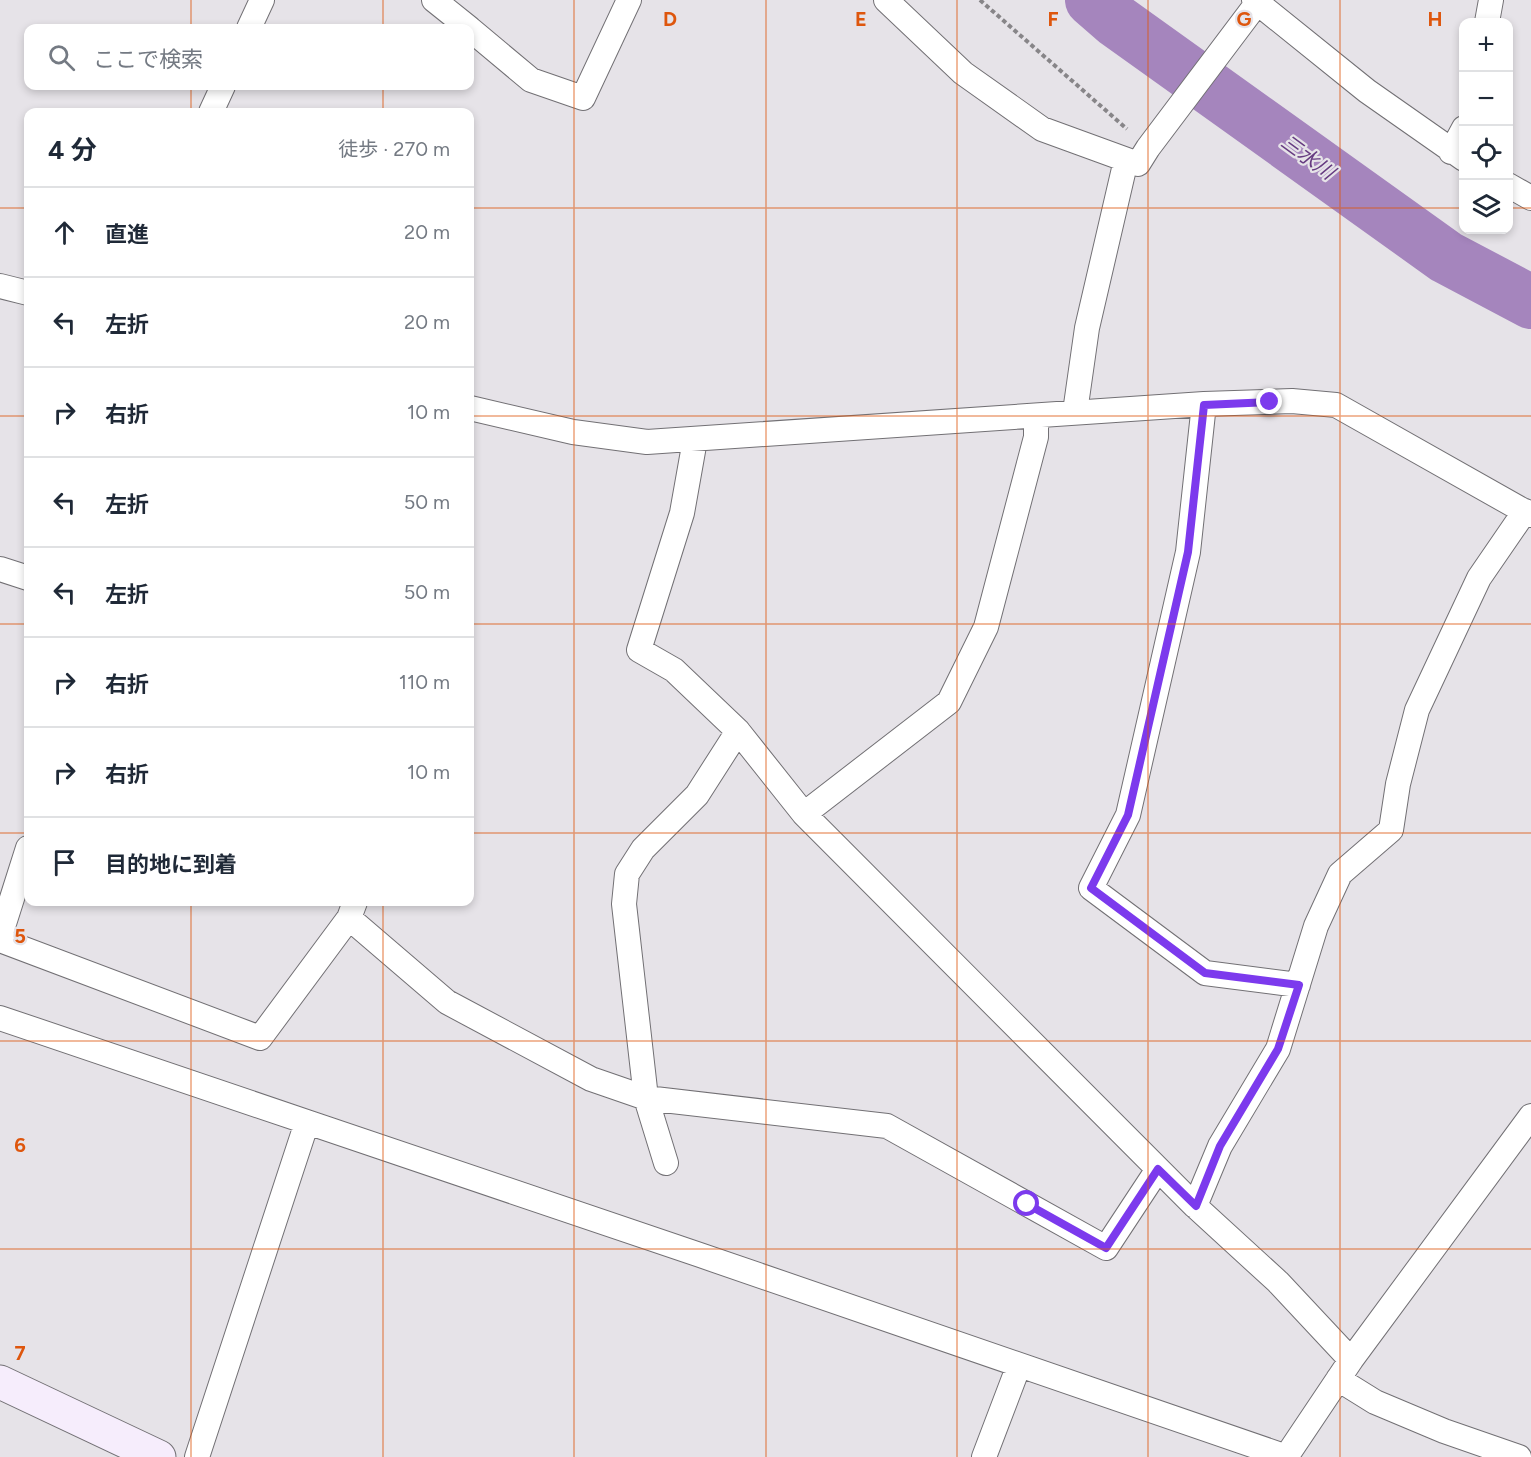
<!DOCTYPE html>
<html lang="ja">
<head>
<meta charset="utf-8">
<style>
  :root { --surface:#fff; --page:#f2f2f3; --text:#1f2937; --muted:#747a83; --line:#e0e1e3 }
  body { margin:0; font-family:Figtree,"Noto Sans JP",sans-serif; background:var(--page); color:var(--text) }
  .controls { position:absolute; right:18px; top:18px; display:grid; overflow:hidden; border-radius:12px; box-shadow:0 3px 9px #0003 }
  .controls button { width:54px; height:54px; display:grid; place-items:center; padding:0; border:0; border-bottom:2px solid var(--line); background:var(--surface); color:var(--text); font:30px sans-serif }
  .stop { position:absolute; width:18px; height:18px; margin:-14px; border:4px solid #7c3aed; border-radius:50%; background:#fff }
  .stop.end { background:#7c3aed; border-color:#fff; box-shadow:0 2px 6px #0008 }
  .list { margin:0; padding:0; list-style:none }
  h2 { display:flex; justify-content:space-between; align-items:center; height:78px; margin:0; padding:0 24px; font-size:26px }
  h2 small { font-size:20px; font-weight:400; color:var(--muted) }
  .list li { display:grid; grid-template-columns:39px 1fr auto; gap:18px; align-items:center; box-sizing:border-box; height:90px; padding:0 24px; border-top:2px solid var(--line) }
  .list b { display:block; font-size:22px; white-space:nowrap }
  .list em { font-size:20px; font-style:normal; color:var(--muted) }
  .icon { flex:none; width:33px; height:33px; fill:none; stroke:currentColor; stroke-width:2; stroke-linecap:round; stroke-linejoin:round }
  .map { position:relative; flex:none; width:1531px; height:1457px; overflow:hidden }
  .search { position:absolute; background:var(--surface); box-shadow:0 3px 9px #0003; left:24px; top:24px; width:450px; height:66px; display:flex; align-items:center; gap:15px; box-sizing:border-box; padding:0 21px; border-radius:12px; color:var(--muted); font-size:22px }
  .panel { position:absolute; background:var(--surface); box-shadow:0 3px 9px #0003; left:24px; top:108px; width:450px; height:798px; border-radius:12px }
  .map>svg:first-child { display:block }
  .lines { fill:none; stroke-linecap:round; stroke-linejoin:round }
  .river { stroke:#a585bd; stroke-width:54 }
  .street-casing { stroke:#727074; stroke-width:26 }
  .secondary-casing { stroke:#727074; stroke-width:35 }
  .path { stroke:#878588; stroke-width:4; stroke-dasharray:4.5 3; stroke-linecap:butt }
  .street { stroke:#fff; stroke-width:24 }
  .secondary { stroke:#f6edfc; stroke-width:33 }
  .route { stroke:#7c3aed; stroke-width:8 }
  .grid { fill:none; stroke:#de560d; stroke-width:1.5; stroke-opacity:0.55 }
  .labels { text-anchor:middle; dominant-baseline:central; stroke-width:4.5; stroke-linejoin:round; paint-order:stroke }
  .water-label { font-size:20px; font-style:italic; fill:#663b81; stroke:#e6e3e8 }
  .grid-label { font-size:20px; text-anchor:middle; font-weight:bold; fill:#de560d; stroke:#e6e3e8; stroke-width:4.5; stroke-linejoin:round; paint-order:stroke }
</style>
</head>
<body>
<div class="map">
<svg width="1531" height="1457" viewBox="0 0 1531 1457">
  <rect width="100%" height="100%" fill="#e6e3e8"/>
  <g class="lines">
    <path class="river" d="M1092,0L1115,20L1446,257L1531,302"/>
    <defs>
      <path id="street" d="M434,0L469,28
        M886,0L963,73L1042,129L1138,164L1148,148L1258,2
        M1254,0L1367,91L1464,159
        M1487,22L1491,0
        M249,28L262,0
        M470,29L531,80L583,98L629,0
        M211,112L223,86
        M1451,152L1464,128
        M1508,185L1531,198
        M0,286L28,293
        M1204,404L1188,552L1128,815L1091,888L1205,973L1298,985
        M470,408L573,432L647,442L1204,404L1292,401L1336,405L1531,515
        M1075,412L1087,328L1126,160
        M695,440L682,513L639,650L674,670L738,731L804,814L1195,1206L1278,1282L1351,1360
        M0,569L28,578
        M804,814L949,702L986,627L1036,437V416
        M349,918L447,1002L591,1079L646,1098L624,904L627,874L643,849L697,795L738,731
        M0,936L28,848
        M0,940L260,1038L349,918L355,902
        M0,1018L307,1122L197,1457
        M307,1122L700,1255L1287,1457
        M666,1163L646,1098L887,1126L1106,1248L1158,1169
        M1195,1206L1220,1146L1278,1049L1316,926L1340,874L1391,830L1398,784L1417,710L1479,578L1525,511
        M1338,1379L1375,1402L1444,1431L1519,1457
        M984,1457L1019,1365
        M1286,1457L1351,1360L1531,1116"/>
      <path id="secondary" d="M0,1382L159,1457"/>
    </defs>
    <use href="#street" class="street-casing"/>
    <use href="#secondary" class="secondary-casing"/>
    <path class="path" d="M980,0L1127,129"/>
    <use href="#street" class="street"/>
    <use href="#secondary" class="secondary"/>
  </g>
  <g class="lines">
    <path class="route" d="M1027,1204L1106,1248L1158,1169L1196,1206L1220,1146L1278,1049L1299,985L1205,973L1091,888L1128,815L1188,552L1204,405L1270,402"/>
  </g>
  <path class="grid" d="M191,0V28M383,0V28M574,0V1457M766,0V1457M957,0V1457M1148,0V1457M1340,0V1457M191,86V112M383,86V112M0,208H28M470,208H1464M1508,208H1531M0,416H28M470,416H1531M0,624H28M470,624H1531M0,833H28M470,833H1531M191,902V1457M383,902V1457M0,1041H1531M0,1249H1531"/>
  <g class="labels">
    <g class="water-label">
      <text transform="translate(1308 157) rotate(36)">三水川</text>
    </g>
  </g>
  <g class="grid-label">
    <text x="670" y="26">D</text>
    <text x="861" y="26">E</text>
    <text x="1053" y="26">F</text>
    <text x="1244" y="26">G</text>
    <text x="1435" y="26">H</text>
    <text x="20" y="943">5</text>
    <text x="20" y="1152">6</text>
    <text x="20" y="1360">7</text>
  </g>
</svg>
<div class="controls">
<button>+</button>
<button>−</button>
<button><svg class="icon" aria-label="locate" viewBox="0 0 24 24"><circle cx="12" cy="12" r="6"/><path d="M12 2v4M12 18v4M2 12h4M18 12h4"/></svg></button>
<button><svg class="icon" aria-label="layers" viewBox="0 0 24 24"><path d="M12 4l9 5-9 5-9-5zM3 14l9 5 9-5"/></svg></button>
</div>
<div class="stop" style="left:1027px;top:1204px"></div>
<div class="stop end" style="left:1270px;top:402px"></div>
<div class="search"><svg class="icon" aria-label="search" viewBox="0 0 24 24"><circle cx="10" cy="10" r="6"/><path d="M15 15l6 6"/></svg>ここで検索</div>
<section class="panel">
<h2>4 分<small>徒歩 · 270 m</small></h2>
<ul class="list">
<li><svg class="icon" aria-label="ahead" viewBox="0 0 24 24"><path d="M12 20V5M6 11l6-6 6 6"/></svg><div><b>直進</b></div><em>20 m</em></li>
<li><svg class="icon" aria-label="left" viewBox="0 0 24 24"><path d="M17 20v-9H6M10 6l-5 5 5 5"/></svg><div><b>左折</b></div><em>20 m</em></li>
<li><svg class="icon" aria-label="right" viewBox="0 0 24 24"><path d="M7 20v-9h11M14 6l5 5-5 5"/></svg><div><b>右折</b></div><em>10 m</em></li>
<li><svg class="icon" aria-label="left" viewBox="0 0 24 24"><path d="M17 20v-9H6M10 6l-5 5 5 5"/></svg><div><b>左折</b></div><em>50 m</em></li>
<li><svg class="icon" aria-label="left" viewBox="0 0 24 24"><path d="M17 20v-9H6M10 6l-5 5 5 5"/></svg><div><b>左折</b></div><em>50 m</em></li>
<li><svg class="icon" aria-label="right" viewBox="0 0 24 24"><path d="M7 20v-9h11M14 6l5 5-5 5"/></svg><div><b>右折</b></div><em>110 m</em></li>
<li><svg class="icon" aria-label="right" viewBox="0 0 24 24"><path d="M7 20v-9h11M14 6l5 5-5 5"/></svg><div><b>右折</b></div><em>10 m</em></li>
<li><svg class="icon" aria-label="arrive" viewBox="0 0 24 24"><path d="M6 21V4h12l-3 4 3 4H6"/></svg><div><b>目的地に到着</b></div></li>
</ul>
</section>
</div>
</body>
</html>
